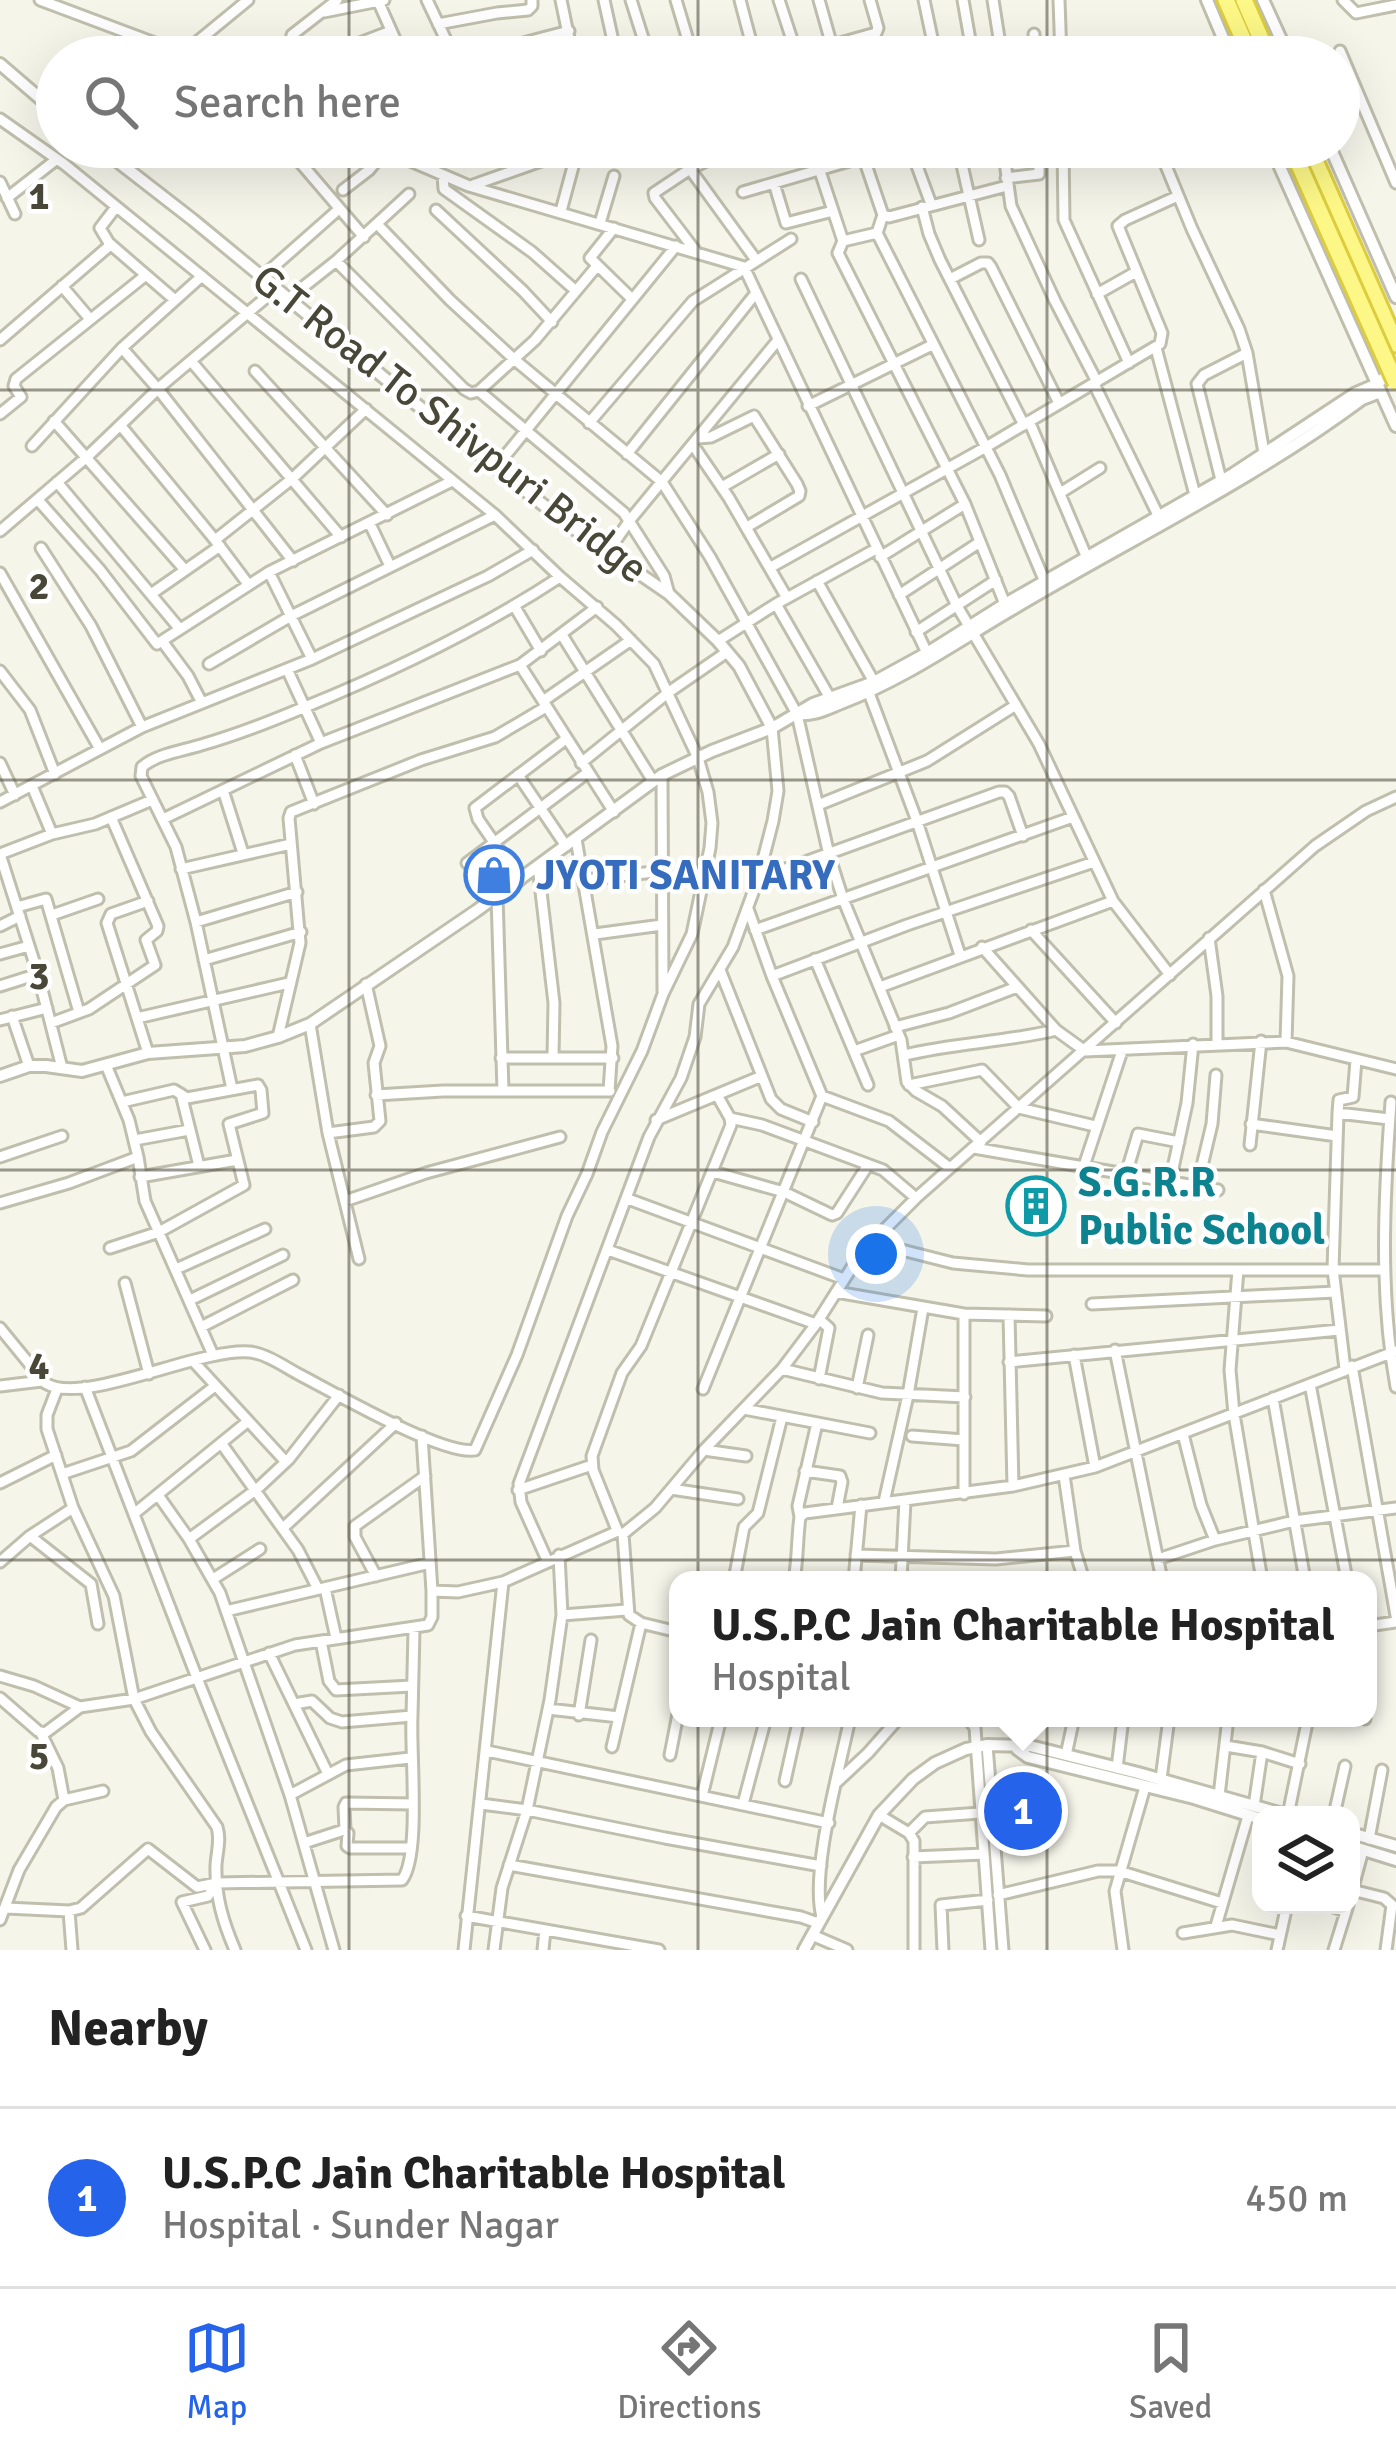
<!DOCTYPE html>
<html lang="en">
<head>
<meta charset="utf-8">
<style>
  :root { --surface:#fff; --page:#f2f2f2; --text:#222; --muted:#767676; --line:#e0e0e0; --accent:#2563eb }
  body { margin:0; font-family:Signika,sans-serif; background:var(--page); color:var(--text) }
  .controls { position:absolute; right:36px; bottom:36px; display:grid; overflow:hidden; border-radius:24px; box-shadow:0 12px 48px #0002 }
  .controls button { width:108px; height:108px; display:grid; place-items:center; padding:0; border:0; border-bottom:3px solid var(--line); background:var(--surface); color:var(--text); font:60px sans-serif }
  .you { position:absolute; left:876px; top:1254px; width:42px; height:42px; margin:-30px; border:9px solid #fff; border-radius:50%; background:#1a73e8; box-shadow:0 0 0 18px #1a73e833 }
  .badge { display:grid; place-items:center; width:78px; height:78px; border-radius:50%; background:var(--accent); color:#fff; font-size:39px; font-weight:700 }
  .pin { position:absolute; translate:-50% -50%; border:6px solid #fff; box-shadow:0 3px 12px #0006 }
  .popup { position:absolute; left:669px; top:1571px; width:708px; height:156px; box-sizing:border-box; display:grid; place-content:center; border-radius:24px; background:var(--surface); filter:drop-shadow(0 3px 9px #0005); font-size:39px; white-space:nowrap; color:var(--muted) }
  .popup b { font-size:45px; color:var(--text) }
  .popup::after { content:''; position:absolute; left:50%; top:100%; margin-left:-24px; border:24px solid transparent; border-top-color:var(--surface) }
  .list { margin:0; padding:0; list-style:none }
  h2 { display:flex; justify-content:space-between; align-items:center; height:156px; margin:0; padding:0 48px; font-size:51px }
  h2 small { font-size:39px; font-weight:400; color:var(--muted) }
  .list li { display:grid; grid-template-columns:78px 1fr auto; gap:36px; align-items:center; box-sizing:border-box; height:180px; padding:0 48px; border-top:3px solid var(--line) }
  .list b { display:block; font-size:45px; white-space:nowrap }
  .list p { margin:0; font-size:39px; white-space:nowrap; color:var(--muted) }
  .list em { font-size:39px; font-style:normal; color:var(--muted) }
  .icon { flex:none; width:66px; height:66px; fill:none; stroke:currentColor; stroke-width:2; stroke-linecap:round; stroke-linejoin:round }
  .map { position:relative; flex:none; width:1396px; height:1950px; overflow:hidden }
  .search { position:absolute; background:var(--surface); box-shadow:0 12px 48px #0002; left:36px; right:36px; top:36px; height:132px; display:flex; align-items:center; gap:30px; box-sizing:border-box; padding:0 42px; border-radius:66px; color:var(--muted); font-size:45px }
  .sheet { height:336px; background:var(--surface) }
  nav { display:flex; justify-content:space-around; align-items:center; box-sizing:border-box; height:168px; border-top:3px solid var(--line); background:var(--surface); font-size:33px; color:var(--muted) }
  nav a { display:grid; justify-items:center; gap:6px }
  nav .on { color:var(--accent) }
  .map>svg:first-child { display:block }
  .lines { fill:none; stroke-linecap:round; stroke-linejoin:round }
  .minor-casing { stroke:#c0bfad; stroke-width:15 }
  .tertiary-casing { stroke:#c0bfad; stroke-width:16 }
  .trunk-casing { stroke:#dccc3e; stroke-width:21 }
  .minor { stroke:#fff; stroke-width:9 }
  .tertiary { stroke:#fff; stroke-width:10 }
  .trunk { stroke:#fcf786; stroke-width:15 }
  .trunk-bridge-casing { stroke:#dccc3e; stroke-width:21; stroke-linecap:butt }
  .trunk-bridge { stroke:#fcf786; stroke-width:15 }
  .grid { fill:none; stroke:#494738; stroke-width:3; stroke-opacity:0.55 }
  .labels { text-anchor:middle; dominant-baseline:central; stroke-width:9; stroke-linejoin:round; paint-order:stroke }
  .street-label { font-size:42px; fill:#494738; stroke:#fff }
  .shop-label { font-size:42px; font-weight:bold; fill:#366cbe; stroke:#fff; text-anchor:start }
  .culture-label { font-size:42px; font-weight:bold; fill:#0d838f; stroke:#fff; text-anchor:start }
  .grid-label { font-size:39px; text-anchor:middle; font-weight:bold; fill:#494738; stroke:#fff; stroke-width:9; stroke-linejoin:round; paint-order:stroke }
</style>
</head>
<body>
<div class="map">
<svg width="1396" height="1950" viewBox="0 0 1396 1950">
  <rect width="100%" height="100%" fill="#f5f5ea"/>
  <g class="lines">
    <defs>
      <path id="minor" d="M40,0L176,51L192,46L248,0
        M427,0L454,57
        M561,0L572,53
        M631,0L649,57
        M676,0L693,57
        M740,0L755,57
        M779,0L797,55L791,57
        M819,0L832,46
        M924,0L936,57
        M963,0L973,57
        M993,0L1002,57
        M1059,0L1061,57
        M1343,0L1356,13L1396,5
        M378,1L403,57
        M324,12L384,0
        M438,24L497,13L528,10L532,6V0
        M1034,34L1035,57
        M1340,51L1396,183
        M797,55L876,33L878,28L870,0
        M294,57L290,46L292,35L337,0
        M323,57L391,31
        M470,57L569,31
        M558,57L613,41L604,0
        M982,57L1002,54
        M0,119L64,164L495,515L560,577L616,625L654,664L698,758L708,792L712,823L710,848L692,934L663,994L642,1051L602,1132L587,1174L567,1216L517,1355L475,1450C443,1456 333,1392 300,1375C285,1367 267,1354 250,1352C200,1347 83,1407 45,1383L0,1328
        M287,147L364,237
        M385,147L406,159L469,186L744,267L927,653
        M678,147L690,169L756,260
        M812,147L843,241L838,253L965,504L1005,604
        M860,147L883,215L889,217L1007,186
        M910,147L931,204
        M958,147L979,240
        M1003,147L1011,206L1055,301L1097,382
        M1063,147L1064,220L1129,363
        M1090,154L1155,152L1164,161L1192,229L1239,329L1247,353L1264,453
        M406,159L439,147
        M443,176L444,189L532,252L576,291
        M1006,178L1039,174V147
        M0,182L15,214
        M774,183L786,223L833,211
        M473,185L581,147
        M343,190L369,170L387,148
        M743,192L863,157
        M7,198L57,159
        M922,207L929,234L940,260L1024,425
        M436,210L523,291L552,322
        M561,211L578,148
        M883,215L877,233L1000,475L1045,582
        M600,223L614,176
        M377,224L450,300L515,360L662,482L710,557L797,714L829,855L843,899L901,1040L907,1082L916,1091L942,1106L981,1142
        M614,228L590,258L631,298
        M843,241L877,233
        M109,243L175,300
        M697,253L655,198L654,193L690,169L726,151L724,147
        M336,261L464,389L471,393L479,391L535,340L597,266
        M261,278L339,209
        M801,279L957,606L1039,744L1113,901L1170,975
        M950,279L981,263H988L991,267L1059,403
        M62,286L90,319
        M1097,294L1136,272
        M288,299L336,261L409,194
        M0,340L108,247L109,243L100,228L116,207
        M122,348L158,389L293,561
        M1156,348L1195,495
        M191,361L341,537
        M255,371L387,515
        M1094,384L1158,515
        M479,391L624,513L664,576L669,594
        M808,406L932,345
        M0,414L21,397L14,386L16,379L146,275
        M54,421L185,570
        M1029,421L1087,558
        M589,423L693,301L791,239
        M121,426L215,540L248,584
        M698,438L711,437L754,416L797,484L800,491L799,496L747,527
        M693,445L729,498L787,598
        M32,446L122,348L202,276
        M627,454L756,293
        M496,467L676,246
        M1221,480L1197,384L1204,375L1247,353
        M57,482L179,628
        M722,487L779,454
        M1060,493L1100,468
        M38,500L100,570L157,644L269,572L452,481
        M370,524L390,566
        M0,531L88,456L161,386L276,289
        M215,540L293,478L366,409
        M41,548L91,626L142,727
        M607,553L630,520L778,340
        M880,557L965,504
        M771,567L986,447L1160,344L1162,333L1118,226L1125,220L1178,196
        M269,572L312,659
        M0,573L100,749
        M817,581L874,682
        M151,594L220,546
        M899,595L980,542
        M776,604L830,698
        M515,607L541,651
        M916,632L996,580
        M562,635L653,781
        M162,641L188,676L202,703
        M718,641L776,604L876,549
        M209,664L291,616L495,515
        M520,665L614,812
        M287,669L321,743
        M0,671L30,710L55,774
        M869,693L917,821L960,955
        M543,701L631,640
        M295,755L314,804
        M0,763L15,795
        M581,763L669,692L727,652
        M518,775L566,846
        M662,775L663,991
        M32,786L52,834
        M223,790L243,853
        M0,802L142,727L312,659L488,576L533,550
        M818,805L927,761L1016,705
        M163,819L321,743L520,665L597,607
        M576,839L612,1046L609,1091
        M0,854L38,974L62,1068
        M0,854L52,834L95,824L152,800
        M467,863L587,773
        M538,866L554,1003L553,1057
        M181,869L291,844
        M758,879L999,792H1005L1009,796L1023,836
        M520,880L478,819L475,808L566,739
        M585,880L662,871
        M1264,890L1288,976L1286,1042
        M497,896L503,1091
        M17,907L46,899L79,1012
        M52,915L98,899
        M196,922L297,892
        M0,926L20,916
        M755,930L1073,817
        M1031,930L1116,1023
        M595,934L662,925
        M1209,938L1217,996V1043
        M982,947L1056,1030L1085,1051L1286,1042L1396,1069
        M0,954L29,946
        M815,959L868,1085
        M204,960L301,932
        M720,970L771,1099L781,1109L813,1122
        M772,976L907,925L1094,862
        M0,986L38,974
        M880,987L1113,901
        M12,1016L29,1066
        M137,1018L289,983
        M0,1020L47,1008
        M51,1023L89,1009L155,965L146,940L157,931L158,926L111,817
        M310,1024L328,1133L359,1259
        M895,1027L949,1013L1017,987
        M278,1037L300,943L289,818L291,812L421,760L495,737L546,707
        M854,1051L899,1035
        M148,1053L107,923L111,914L148,901
        M905,1055C954,1043 1006,1042 1056,1030
        M501,1058H613
        M909,1085L982,1070L1019,1108L1095,1126
        M232,1089L196,922L176,847L141,776L142,767C157,754 182,751 201,745C236,735 272,721 305,707C393,671 481,629 560,577
        M181,1094L199,1166
        M376,1095L443,1091H610
        M822,1096L889,1121L950,1168
        M1391,1102C1384,1197 1379,1293 1396,1387
        M1338,1113L1389,1119
        M730,1118L762,1125L883,1170L916,1198
        M656,1120L762,1076
        M1251,1124L1337,1136
        M328,1133L374,1127L380,1121L374,1063L380,1046L366,984
        M135,1140L189,1130
        M1250,1145L1261,1041
        M974,1148L1218,1190
        M0,1157L62,1136
        M138,1157L145,1201L213,1355
        M1084,1166L1122,1051
        M713,1172L784,1192L832,1215L837,1213L868,1165
        M1126,1174L1138,1134L1179,1142
        M140,1177L237,1160
        M1170,1182L1187,1103L1193,1044
        M1197,1187L1212,1124L1216,1075
        M628,1199L844,1279
        M345,1201L426,1173L560,1137
        M0,1203L69,1183L138,1157L129,1120L106,1065
        M870,1242L953,1263L1028,1270H1384
        M110,1248L159,1232L244,1185L229,1124L263,1113L261,1090L258,1085L187,1098L174,1090L122,1102
        M608,1250L816,1324
        M176,1269L265,1229
        M1238,1270L1230,1370L1234,1414L1262,1580
        M125,1283L149,1374
        M836,1292L964,1314L1046,1316
        M190,1300L283,1255
        M1092,1304L1335,1292
        M1009,1315L1013,1486
        M201,1327L293,1280
        M1115,1350L1162,1580
        M1074,1355L1095,1467
        M193,1361L286,1462
        M1009,1362L1339,1330
        M1352,1366L1396,1616
        M782,1369L882,1393L965,1397
        M1345,1369L1333,1269L1338,1113L1339,1100L1353,1097L1356,1060
        M819,1379L829,1328L819,1319
        M1310,1384L1347,1580
        M0,1386L42,1381
        M85,1387L197,1678L306,1950
        M857,1388L868,1335
        M57,1389L47,1415V1429L73,1508L114,1596L134,1699L151,1732L217,1827C221,1840 217,1851 216,1865C215,1896 223,1922 235,1950
        M703,1389L822,1096L772,976L748,909
        M1273,1398L1305,1580
        M744,1409L870,1433
        M1183,1434L1201,1505L1215,1540
        M912,1436L964,1440
        M221,1443L298,1550L318,1589
        M704,1450L746,1456
        M805,1471L840,1476L842,1482L837,1508
        M62,1474L131,1451L215,1386
        M1064,1475L1075,1551L1084,1580
        M0,1483L56,1455
        M671,1489L738,1499
        M518,1490L592,1465
        M964,1494V1314
        M158,1495L189,1539L220,1593L290,1795L334,1950
        M884,1502L908,1395L923,1308
        M135,1513L247,1422
        M800,1517L798,1506L817,1423
        M283,1528L396,1423
        M617,1530L593,1470L592,1456L622,1373L641,1346L731,1125L730,1118L717,1095
        M30,1536L91,1584L98,1624
        M189,1539L257,1489L289,1459L339,1395
        M856,1555L996,1559L1075,1551
        M1158,1559L1215,1540L1294,1521L1396,1508
        M547,1560L521,1502L519,1484L649,1137L681,1078L695,1037L699,1004L733,947L758,879L773,821L778,791L772,728
        M0,1562L30,1536L73,1508
        M376,1576L355,1537V1526L425,1476
        M213,1579L260,1549
        M734,1580L744,1527L758,1513L782,1417
        M794,1580C798,1559 797,1538 800,1517L805,1513L1013,1486L1095,1467L1396,1351
        M854,1580L861,1505
        M901,1580L905,1501
        M325,1588L336,1638
        M432,1591L458,1592L503,1582L618,1531
        M226,1611L430,1563
        M562,1615L627,1610
        M1368,1626L1396,1622
        M678,1632L641,1623L629,1615L623,1534L655,1508L704,1450L782,1369L816,1324L861,1253L916,1198L1315,846L1366,811L1396,797
        M321,1641L329,1681L336,1690L412,1686
        M269,1653L328,1774
        M0,1676L34,1686L80,1707L134,1699L295,1645L428,1625L432,1617V1591L422,1436
        M0,1698L38,1731L45,1733L80,1707
        M294,1704L312,1701L330,1718L342,1722L412,1716L414,1629
        M548,1709L619,1717
        M579,1715L591,1640
        M968,1718L975,1728L991,1950
        M1365,1719V1718
        M41,1733L58,1768L64,1800
        M987,1745L1003,1950
        M1226,1746L1262,1752L1300,1764
        M612,1747L641,1623
        M487,1751L829,1823
        M670,1755L678,1714
        M1066,1755L1074,1718
        M1117,1768L1123,1718
        M1161,1779L1169,1718
        M785,1781L799,1718
        M837,1782L868,1753L899,1718
        M290,1795L346,1765L410,1758
        M702,1796L721,1718
        M1219,1796L1228,1718
        M481,1804L527,1810L665,1838L821,1866
        M743,1804L766,1718
        M1254,1806L1262,1752
        M879,1815L909,1833L914,1841V1950
        M1288,1815L1308,1718
        M1334,1815L1345,1766
        M345,1830L344,1807L346,1803L413,1804
        M909,1833L925,1817L980,1813
        M1369,1839L1382,1770
        M304,1843L344,1830L348,1833L347,1846L350,1848H411
        M913,1857L984,1854
        M509,1865L801,1917L818,1923
        M1352,1890L1384,1898L1392,1905L1386,1950
        M1352,1891L1363,1850
        M998,1895L1098,1871H1119L1222,1903
        M1327,1905L1346,1911
        M6,1908L69,1911L81,1908L148,1849L197,1887L217,1883L402,1880C421,1856 410,1752 412,1716
        M69,1911L72,1950
        M466,1916L659,1950
        M822,1917C810,1871 840,1768 850,1718
        M0,1920L19,1870L56,1807L64,1800L103,1791
        M1216,1926L1248,1816
        M1183,1933L1232,1925L1280,1935
        M812,1935L847,1950
        M205,1950L182,1902L208,1896L217,1883
        M464,1950L503,1582
        M494,1950L502,1888L527,1810L550,1700L562,1615L559,1555
        M543,1950L545,1930
        M943,1950L941,1905L988,1900
        M1123,1950L1115,1891L1145,1787
        M1277,1950L1287,1905
        M1334,1950L1348,1905"/>
      <path id="tertiary" d="M1207,0L1231,57
        M1263,0L1289,57
        M0,64L57,113
        M99,147L193,220L416,404L570,526L669,594L718,641L739,666L772,728
        M1271,147L1396,426
        M1330,147L1396,297
        M797,714C813,716 826,709 841,703C902,680 953,644 1009,611C1126,541 1252,481 1362,399L1380,392
        M0,1076L29,1066H46L82,1071L148,1053L245,1046L278,1037L310,1024L476,911L662,775L712,751L772,728L813,704L874,682L927,653L1005,604L1233,474L1356,393L1377,384L1393,370
        M1017,1749L1028,1757L1194,1798L1261,1819
        M1351,1833L1396,1846
        M1351,1846L1396,1860
        M804,1950L879,1815L913,1779L935,1763L966,1749L987,1745L1030,1746L1138,1773L1286,1815"/>
      <path id="trunk" d="M1226,0L1251,57
        M1244,0L1269,57
        M1309,147L1396,344"/>
    </defs>
    <use href="#minor" class="minor-casing"/>
    <use href="#tertiary" class="tertiary-casing"/>
    <use href="#trunk" class="trunk-casing"/>
    <use href="#minor" class="minor"/>
    <use href="#tertiary" class="tertiary"/>
    <use href="#trunk" class="trunk"/>
    <defs>
      <path id="trunk-bridge" d="M1291,147L1396,383"/>
    </defs>
    <use href="#trunk-bridge" class="trunk-bridge-casing"/>
    <use href="#trunk-bridge" class="trunk-bridge"/>
  </g>
  <path class="grid" d="M349,0V57M698,0V57M1047,0V57M349,147V1950M698,147V1950M1047,147V1950M0,390H1396M0,780H1396M0,1170H1396M0,1560H1396"/>
  <defs>
    <symbol id="shop-ring" viewBox="-11 -11 22 22"><circle r="9.5" fill="#fff" stroke="#3f7fe0" stroke-width="1.5"/><path d="M-5-2.5h2.3a2.7 3.5 0 0 1 5.4 0H5L5.5 6h-11ZM-1.5-2.5h3a1.5 2.3 0 0 0-3 0Z" fill="#3f7fe0"/></symbol>
    <symbol id="building-ring" viewBox="-11 -11 22 22"><circle r="9.5" fill="#fff" stroke="#0f9aa8" stroke-width="1.5"/><path d="M-4-6H4V6H1V3H-1V6H-4ZM-2.5-4.3h1.7v1.8h-1.7ZM.8-4.3h1.7v1.8H.8ZM-2.5-1h1.7V.8h-1.7ZM.8-1h1.7V.8H.8Z" fill="#0f9aa8"/></symbol>
  </defs>
  <g fill-rule="evenodd">
    <use href="#shop-ring" x="461" y="842" width="66" height="66"/>
    <use href="#building-ring" x="1003" y="1173" width="66" height="66"/>
  </g>
  <g class="labels">
    <g class="street-label">
      <text transform="translate(450 424) rotate(38)">G.T Road To Shivpuri Bridge</text>
    </g>
    <g class="shop-label">
      <text x="536" y="875">JYOTI SANITARY</text>
    </g>
    <g class="culture-label">
      <text x="1078" y="1182">S.G.R.R<tspan x="1078" dy="48">Public School</tspan></text>
    </g>
  </g>
  <g class="grid-label">
    <text x="39" y="209">1</text>
    <text x="39" y="599">2</text>
    <text x="39" y="989">3</text>
    <text x="39" y="1379">4</text>
    <text x="39" y="1769">5</text>
  </g>
</svg>
<div class="controls">
<button><svg class="icon" aria-label="layers" viewBox="0 0 24 24"><path d="M12 4l9 5-9 5-9-5zM3 14l9 5 9-5"/></svg></button>
</div>
<div class="you"></div>
<div class="pin badge" style="left:1023px;top:1811px">1</div>
<div class="popup"><b>U.S.P.C Jain Charitable Hospital</b>Hospital</div>
<div class="search"><svg class="icon" aria-label="search" viewBox="0 0 24 24"><circle cx="10" cy="10" r="6"/><path d="M15 15l6 6"/></svg>Search here</div>
</div>
<section class="sheet">
<h2>Nearby<small></small></h2>
<ul class="list">
<li><span class="badge">1</span><div><b>U.S.P.C Jain Charitable Hospital</b><p>Hospital · Sunder Nagar</p></div><em>450 m</em></li>
</ul>
</section>
<nav>
<a class="on"><svg class="icon" aria-label="map" viewBox="0 0 24 24"><path d="M3 6l6-2 6 2 6-2v14l-6 2-6-2-6 2zM9 4v14M15 6v14"/></svg>Map</a>
<a><svg class="icon" aria-label="directions" viewBox="0 0 24 24"><path d="M12 3l9 9-9 9-9-9zM9 14v-3h6M13 9l2 2-2 2"/></svg>Directions</a>
<a><svg class="icon" aria-label="saved" viewBox="0 0 24 24"><path d="M7 4h10v16l-5-4-5 4z"/></svg>Saved</a>
</nav>
</body>
</html>
